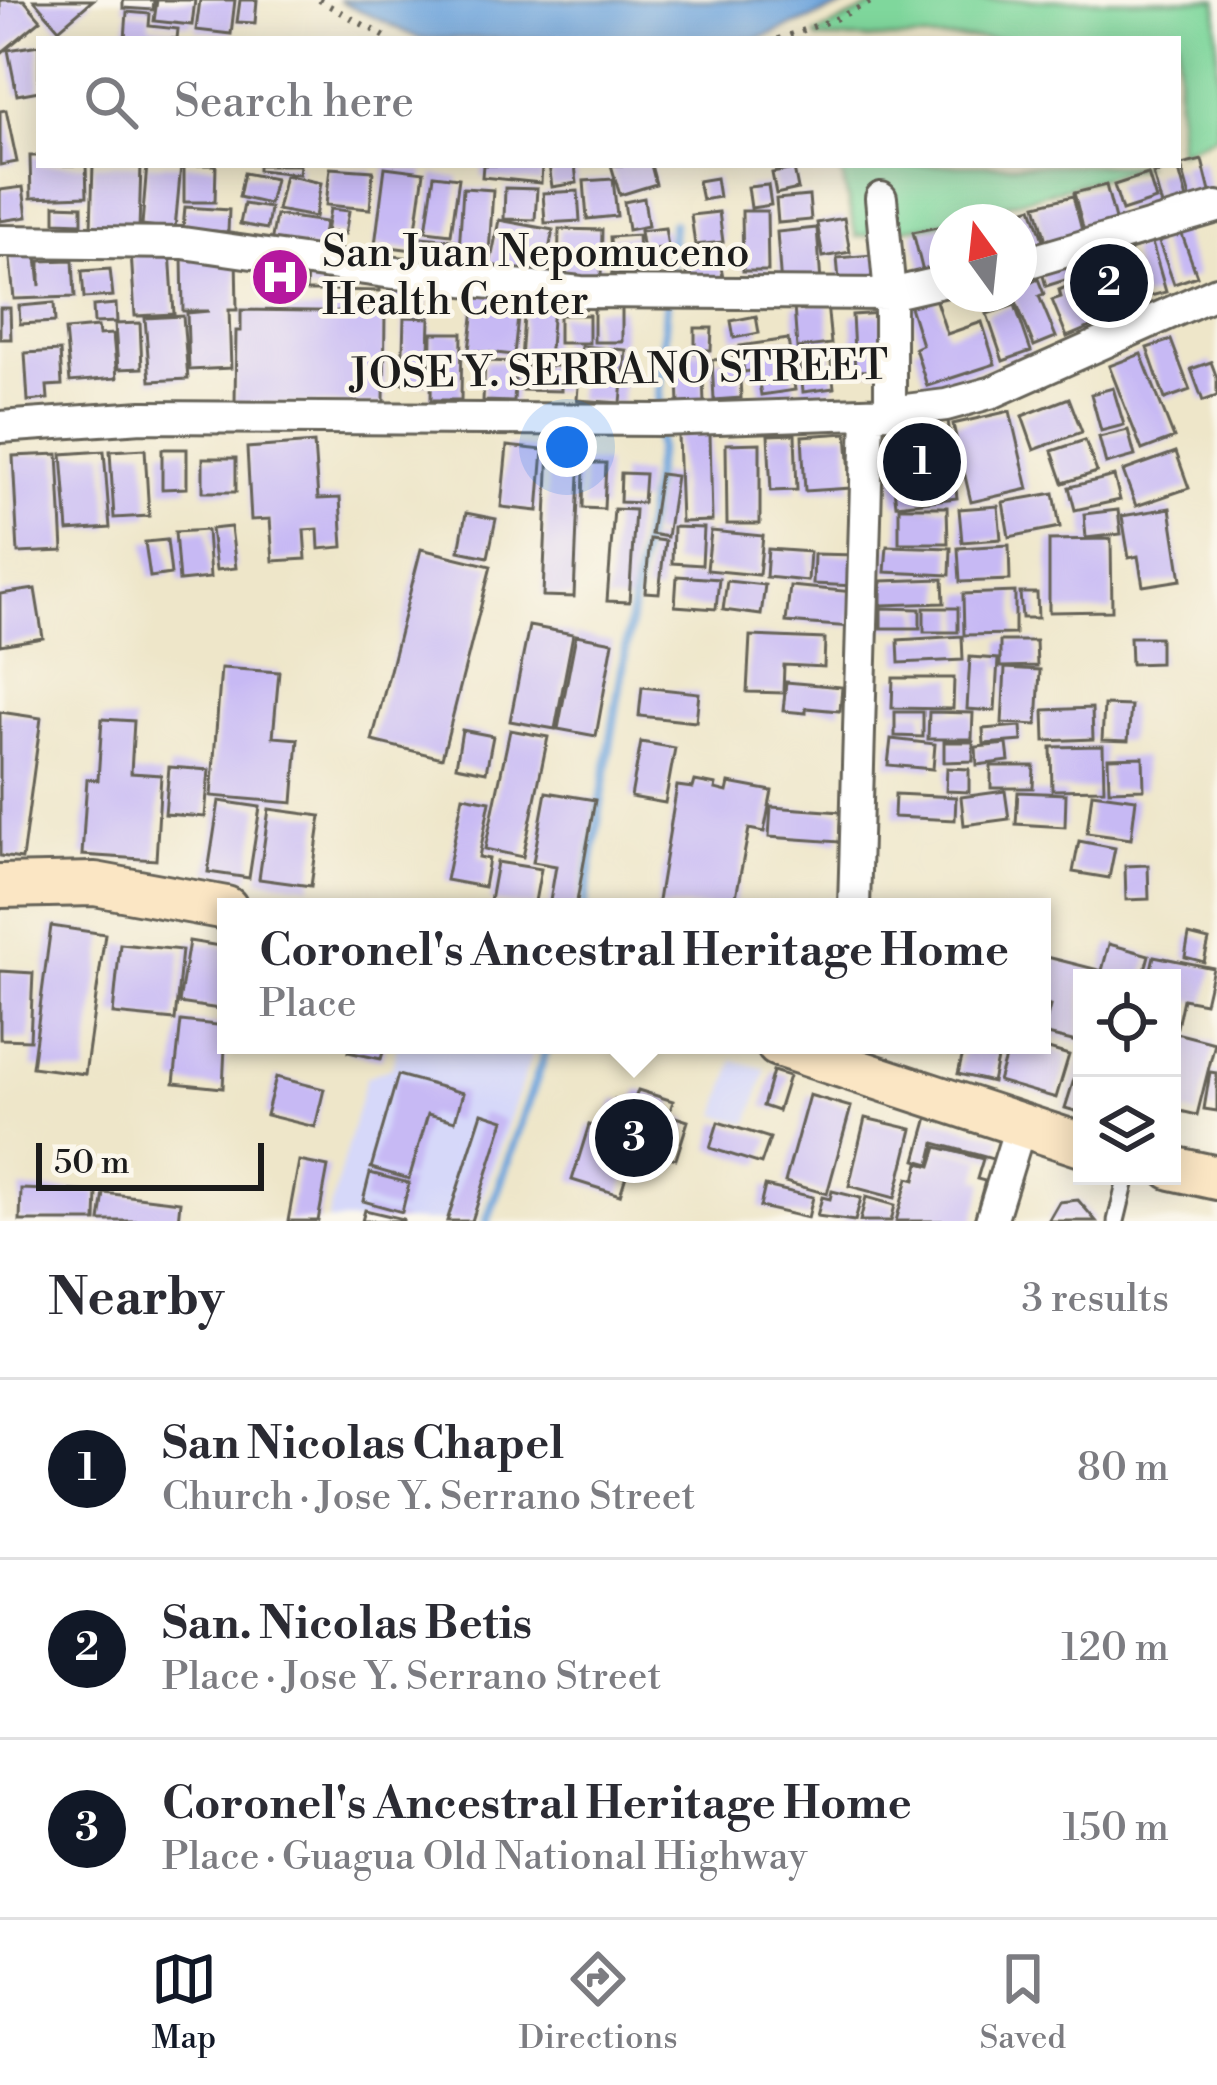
<!DOCTYPE html>
<html lang="en">
<head>
<meta charset="utf-8">
<style>
  :root { --surface:#fff; --page:#f2f2f3; --text:#2b2b33; --muted:#7c7c81; --line:#e1e1e2; --accent:#111827 }
  body { margin:0; font-family:"Libre Bodoni",serif; background:var(--page); color:var(--text) }
  .controls { position:absolute; right:36px; bottom:36px; display:grid; overflow:hidden; border-radius:0px; box-shadow:0 6px 30px #0003 }
  .controls button { width:108px; height:108px; display:grid; place-items:center; padding:0; border:0; border-bottom:3px solid var(--line); background:var(--surface); color:var(--text); font:60px sans-serif }
  .compass { position:absolute; left:929px; top:204px; width:108px; height:108px; border-radius:50%; background:var(--surface); box-shadow:0 6px 30px #0003; rotate:345deg }
  .scale { position:absolute; left:36px; bottom:30px; width:228px; box-sizing:border-box; padding-left:12px; border:6px solid #1c1c1c; border-top:0; font-size:33px; line-height:42px; white-space:nowrap; color:#1c1c1c; -webkit-text-stroke:9px #fbf7ec; paint-order:stroke }
  .you { position:absolute; left:567px; top:447px; width:42px; height:42px; margin:-30px; border:9px solid #fff; border-radius:50%; background:#1a73e8; box-shadow:0 0 0 18px #1a73e833 }
  .badge { display:grid; place-items:center; width:78px; height:78px; border-radius:50%; background:var(--accent); color:#fff; font-size:39px; font-weight:700 }
  .pin { position:absolute; translate:-50% -50%; border:6px solid #fff; box-shadow:0 3px 12px #0006 }
  .popup { position:absolute; left:217px; top:898px; width:834px; height:156px; box-sizing:border-box; display:grid; place-content:center; border-radius:0px; background:var(--surface); filter:drop-shadow(0 3px 9px #0005); font-size:39px; white-space:nowrap; color:var(--muted) }
  .popup b { font-size:45px; color:var(--text) }
  .popup::after { content:''; position:absolute; left:50%; top:100%; margin-left:-24px; border:24px solid transparent; border-top-color:var(--surface) }
  .list { margin:0; padding:0; list-style:none }
  h2 { display:flex; justify-content:space-between; align-items:center; height:156px; margin:0; padding:0 48px; font-size:51px }
  h2 small { font-size:39px; font-weight:400; color:var(--muted) }
  .list li { display:grid; grid-template-columns:78px 1fr auto; gap:36px; align-items:center; box-sizing:border-box; height:180px; padding:0 48px; border-top:3px solid var(--line) }
  .list b { display:block; font-size:45px; white-space:nowrap }
  .list p { margin:0; font-size:39px; white-space:nowrap; color:var(--muted) }
  .list em { font-size:39px; font-style:normal; color:var(--muted) }
  .icon { flex:none; width:66px; height:66px; fill:none; stroke:currentColor; stroke-width:2; stroke-linecap:round; stroke-linejoin:round }
  .map { position:relative; flex:none; width:1217px; height:1221px; overflow:hidden }
  .search { position:absolute; background:var(--surface); box-shadow:0 6px 30px #0003; left:36px; right:36px; top:36px; height:132px; display:flex; align-items:center; gap:30px; box-sizing:border-box; padding:0 42px; border-radius:0px; color:var(--muted); font-size:45px }
  .sheet { height:696px; background:var(--surface) }
  nav { display:flex; justify-content:space-around; align-items:center; box-sizing:border-box; height:168px; border-top:3px solid var(--line); background:var(--surface); font-size:33px; color:var(--muted) }
  nav a { display:grid; justify-items:center; gap:6px }
  nav .on { color:var(--accent) }
  .map>svg:first-child { display:block }
  .built { fill:#d6d8f9 }
  .green { fill:#7fd79c; stroke:#4e7a5c; stroke-width:3 }
  .water { fill:#6fa5dc; stroke:#46607c; stroke-width:3 }
  .lines { fill:none; stroke-linecap:round; stroke-linejoin:round }
  .stream { stroke:#6fa5dc; stroke-width:9 }
  .building { fill:#c7b9f4 }
  .lane-casing { stroke:#666359; stroke-width:21 }
  .street-casing { stroke:#666359; stroke-width:36 }
  .secondary-casing { stroke:#666359; stroke-width:48 }
  .path { stroke:#666359; stroke-width:6; stroke-dasharray:3 9; stroke-linecap:butt }
  .lane { stroke:#fff; stroke-width:15 }
  .street { stroke:#fff; stroke-width:30 }
  .secondary { stroke:#fbe6c4; stroke-width:42 }
  .labels { text-anchor:middle; dominant-baseline:central; stroke-width:9; stroke-linejoin:round; paint-order:stroke }
  .poi-label { font-size:42px; fill:#1c1c1c; stroke:#fbf7ec; text-anchor:start }
  .street-label { font-size:42px; fill:#1c1c1c; stroke:#fbf7ec }
</style>
</head>
<body>
<div class="map">
<svg width="1217" height="1221" viewBox="0 0 1217 1221">
  <rect width="100%" height="100%" fill="#fbf7ec"/>
  <filter id="ink" filterUnits="userSpaceOnUse"><feTurbulence type="fractalNoise" baseFrequency=".00833" numOctaves="2"/><feDisplacementMap in="SourceGraphic" scale="24" xChannelSelector="R" yChannelSelector="G"/><feConvolveMatrix kernelMatrix="1 2 1 2 8 2 1 2 1" color-interpolation-filters="sRGB"/></filter>
  <filter id="wash" filterUnits="userSpaceOnUse"><feTurbulence type="fractalNoise" baseFrequency=".004" numOctaves="4" result="noise"/><feDisplacementMap in="SourceGraphic" scale="48" xChannelSelector="R" yChannelSelector="G"/><feGaussianBlur stdDeviation="2.7" result="paint"/><feColorMatrix in="noise" values="0 0 0 0 0 0 0 0 0 0 0 0 0 0 0 0 0 1.4 0 .05"/><feComposite in="paint" operator="in"/></filter>
  <g filter="url(#wash)">
    <rect width="100%" height="100%" fill="#eee6c9"/>
    <path class="built" d="M397,1045H535L475,1221H327L366,1077L392,1067Z
      M734,1060L766,1069L749,1124L717,1115Z"/>
    <path class="green" d="M885,0H1217V135L1178,152V39H817L815,35Z
      M840,165H1146L937,224L856,237Z"/>
    <path class="water" d="M338,0H859L758,39H420Z"/>
    <g class="lines">
      <path class="stream" d="M658,412L673,224
        M584,907L658,448V427
        M487,1221L548,1045"/>
    </g>
    <g id="blocks">
      <path class="building" d="M0,0H24L41,20L0,54Z
        M34,0H93L59,29Z
        M123,0H154L153,10L123,8Z
        M157,0H195L192,25L154,21Z
        M200,0H235L231,34L196,30Z
        M240,0H257L255,23L237,22Z
        M127,12L150,14L149,26L178,29L177,39H125Z
        M39,45V91L17,95L8,50Z
        M6,110L17,162L0,165V111Z
        M30,156H39V165H86L87,196L31,198Z
        M1202,160L1211,196L1191,201L1181,165Z
        M93,165H141L139,229L91,228Z
        M147,165H181L175,229L142,225Z
        M184,165H216L215,202H184Z
        M258,165H300L299,174L258,170Z
        M483,165H542L541,183L482,177Z
        M549,165H575L577,183L552,187Z
        M611,165H651L656,184L620,195Z
        M385,167L424,172L413,250L375,245Z
        M1178,167L1190,210L1165,217L1153,174Z
        M330,168L373,171L370,209L326,205Z
        M794,169L798,189L776,194L772,173Z
        M244,173L275,179L269,204L239,197Z
        M1148,174L1156,200L1122,211L1114,185Z
        M285,175L321,183L315,217L277,210Z
        M434,175L459,178L451,234L426,231Z
        M716,178L719,197L702,200L698,181Z
        M613,179L617,216L587,219L584,181Z
        M768,185L771,205L751,208L748,187Z
        M1106,185L1119,235L1087,243L1074,193Z
        M23,187L27,217L0,221V190Z
        M463,188L493,190L488,269L458,267Z
        M505,188L537,189L535,220L504,219Z
        M578,191L580,221L545,223L543,193Z
        M809,196L811,220L778,223L776,199Z
        M1073,196L1084,238L1048,248L1036,205Z
        M644,198L648,226L628,230L624,202Z
        M244,204L270,208L267,229L240,224Z
        M55,205L82,206V223L55,222Z
        M185,207L229,210L228,232L183,229Z
        M1032,207L1045,246L1019,254V222H997L996,218Z
        M330,209L349,211L345,234L326,232Z
        M742,211H767L768,271H743Z
        M719,212L723,242L695,245L691,215Z
        M276,215L325,222L321,250L271,243Z
        M844,218L850,252L823,257L817,223Z
        M499,220L553,230L544,275L490,265Z
        M947,225V267L923,272L913,232Z
        M665,228L668,247L643,251L640,231Z
        M817,228L821,283L781,287L777,232Z
        M559,229L602,230L601,281H558Z
        M1180,229L1197,276L1174,284L1157,237Z
        M638,235L640,273L612,274L610,237Z
        M421,237L455,240L452,262L419,260Z
        M1152,243L1166,292L1143,298L1130,250Z
        M717,246L723,277L689,284L682,253Z
        M1118,246L1138,309L1100,320L1080,258Z
        M36,247L40,286V261L73,260L75,297L14,299L9,250Z
        M170,250L174,314L135,316L131,252Z
        M883,254L885,276L839,280L837,258Z
        M236,255L237,310H229L231,368L189,370L187,313L209,311H183L182,256Z
        M1066,255L1072,278L1046,286L1039,262Z
        M259,261L303,262L302,292L258,291Z
        M1026,267L1032,282L1038,279L1044,294L1039,296L1056,337L1034,346L1013,294H1019V270Z
        M110,269L113,296L84,298L82,271Z
        M307,269H327V291H306Z
        M330,272H380V291L330,290Z
        M392,276L429,279L426,310L389,306Z
        M1076,283L1093,326L1067,337L1052,300L1061,297L1059,290Z
        M932,289L947,334L982,322L995,364L927,386L915,348L922,345L907,297Z
        M476,293L520,298L514,355L469,350Z
        M525,302L553,305L549,362L521,360Z
        M54,303L55,322L20,324L19,306Z
        M827,303L831,344L797,348L794,306Z
        M116,304L117,322L94,323L93,306Z
        M1015,305L1031,351L1003,361L987,314Z
        M0,308H10L11,339H0Z
        M622,308V342H594V309Z
        M241,310L385,312L384,404L235,403L236,331H241Z
        M882,313L885,370L855,371L852,315Z
        M559,315H589V343H559Z
        M183,316L188,379L150,381L145,318Z
        M756,316L759,333L734,338L731,321Z
        M404,317L430,318L428,384L402,383Z
        M140,323L142,368L118,369L115,324Z
        M98,327L99,335L113,334L117,378L70,382L65,330Z
        M695,328H712L711,350H695Z
        M432,333H462L461,400H431Z
        M788,339L795,390L761,395L757,370L744,372L740,346Z
        M1171,340L1190,390L1165,399L1147,348Z
        M581,346L626,350L621,403L577,400Z
        M60,351L62,385L47,386L48,399L28,401L25,353Z
        M702,352L704,403L679,404L677,353Z
        M830,352L834,388L803,392L799,356Z
        M1141,354L1174,438L1142,450L1109,366Z
        M739,358L741,398L714,400L712,360Z
        M485,361L516,362L514,402L483,401Z
        M1211,362L1217,378V396L1203,401L1191,369Z
        M522,366H561V391L521,390Z
        M1113,388L1124,425L1101,431L1091,394Z
        M1069,398L1082,432L1034,450L1022,416Z
        M1010,411L1028,489L971,502L953,424Z
        M948,420L957,498L896,505L887,427Z
        M1128,430L1135,456L1106,464L1099,437Z
        M847,433L851,488L805,491L802,436Z
        M710,434L712,521L681,522L678,435Z
        M795,434L797,490L771,491L768,435Z
        M1085,440L1097,472L1063,483L1052,451Z
        M314,443L318,499L340,498L343,547L319,549L318,529L304,530L306,559L273,561L270,519L251,520L247,448Z
        M760,443V524H727L726,444Z
        M507,446L543,450L538,511L501,507Z
        M549,446L580,448L574,597L543,596Z
        M145,449L149,516L114,518L110,451Z
        M162,449H187V488L162,489Z
        M104,451L110,528L68,531L62,454Z
        M1176,452L1189,488L1136,506L1123,471Z
        M58,454L63,551L18,553L13,456Z
        M203,458H236V492H203Z
        M584,463H606L604,509L583,508Z
        M621,473L645,474L643,503L620,502Z
        M660,474L676,476L667,537L651,534Z
        M1114,476L1120,500L1075,510L1069,487Z
        M1054,493L1060,527L1009,537L1003,502Z
        M998,506L1001,539L962,542L959,509Z
        M899,507H947L948,543H899Z
        M1170,508L1181,580L1143,586L1138,556L1129,558L1122,516Z
        M614,509L635,510L629,602L607,601Z
        M1118,510L1121,534L1086,538L1084,514Z
        M466,513L496,519L488,557L459,551Z
        M231,527L236,568L216,570L211,529Z
        M673,527L704,528L702,565L672,563Z
        M207,530L210,578L179,581L175,532Z
        M711,531L763,536L759,575L707,570Z
        M650,539L665,541L659,593L645,592Z
        M1111,539L1112,611L1049,612V540Z
        M167,540L171,574L150,577L145,542Z
        M1009,545L1010,580L960,582L958,548Z
        M887,546L951,548L950,575L885,572Z
        M421,549L491,566L442,758L372,741Z
        M768,549L810,552L808,581L766,577Z
        M814,554L857,555L856,586L813,584Z
        M677,576L719,579L716,609L675,606Z
        M943,579L944,603L881,605V581Z
        M727,581L765,585L761,615L723,610Z
        M790,586L854,592L851,627L786,622Z
        M35,589L43,638L0,645V594Z
        M1015,592V634L964,635L963,594Z
        M1020,593H1037L1038,618H1022Z
        M881,608L920,609V628H881Z
        M924,608H958V632H924Z
        M529,626L573,634L555,729L510,721Z
        M576,635L613,642L596,736L558,729Z
        M750,636L825,639L824,667L784,665L783,693L747,692Z
        M962,636L963,660L899,663L898,640Z
        M1130,637H1160V663L1131,664Z
        M1000,641H1036L1037,666L1000,667Z
        M970,657L998,659L995,711L967,709Z
        M221,668L279,672L273,737L298,739L293,803L211,796Z
        M1005,668L1040,670L1037,725L1002,723Z
        M893,678H954L953,709L892,708Z
        M786,682L842,687L840,711L806,708V713L783,711Z
        M642,687L699,693L696,722L639,716Z
        M1104,705L1131,706L1128,741L1102,740Z
        M1092,708L1093,739L1045,741L1044,710Z
        M0,712L41,718L22,859L0,856Z
        M895,712H923V737L895,736Z
        M929,712L973,713L972,739H928Z
        M102,719L134,721L131,773L161,775L156,860L82,855L87,779L98,780Z
        M1021,726L1022,741L984,744L983,729Z
        M462,730L493,736L486,772L456,766Z
        M510,730L548,737L523,857L485,849Z
        M891,739L935,744L933,769L888,765Z
        M641,742L675,748L665,803L631,797Z
        M944,742H973V761L944,762Z
        M1007,744L1009,761L977,765L976,747Z
        M1103,746L1104,789L1052,790L1051,747Z
        M1143,757L1144,789L1109,790L1108,758Z
        M991,766H1034L1033,788H991Z
        M169,767L209,770L205,817L165,814Z
        M947,768L969,769V792L946,791Z
        M695,781L716,785L715,789L727,792L729,783L772,791L764,832L749,829L734,907H657L677,786L693,788Z
        M1005,791L1009,819L964,825L961,797Z
        M546,792L595,800L576,907H549L556,866L533,862Z
        M1018,792L1066,794L1065,827L1016,824Z
        M1092,793L1136,799L1131,839L1087,833Z
        M895,794L956,797L955,820L894,817Z
        M463,796L490,801L479,857L489,859L484,887L446,880Z
        M219,801L260,807L249,878L208,872Z
        M771,807L841,812L839,842L769,837Z
        M269,809L321,816L311,886L259,879Z
        M1079,841L1115,848L1109,878L1073,872Z
        M497,862L541,869L534,907L490,901Z
        M1148,865L1149,899L1126,900L1125,866Z
        M51,926L105,934L85,1074L32,1067Z
        M1189,935L1209,940L1204,962L1185,957Z
        M189,941L226,947V1010L179,1003Z
        M120,944L182,950L175,1020L113,1014Z
        M1109,944L1149,955L1143,978H1100Z
        M1154,956L1213,968L1205,1003L1183,999L1177,1027L1172,1026V978H1149Z
        M1047,957L1099,970L1097,978H1082L1081,1043L1043,1034L1050,1006L1042,1004Z
        M0,971L33,973L30,1040L0,1039Z
        M181,1021L226,1026L223,1088L174,1083Z
        M1172,1032L1215,1043L1197,1115L1172,1109Z
        M350,1045H385L381,1059L348,1052Z
        M965,1045H1000L992,1082L958,1074Z
        M1009,1045H1035L1069,1055L1056,1098L998,1081Z
        M1081,1057H1082V1113L1065,1108Z
        M773,1071L789,1076L778,1111L763,1106Z
        M1210,1072L1217,1073V1111L1204,1109Z
        M398,1075L463,1093L455,1121L428,1114L409,1179L371,1168Z
        M276,1077L324,1089L315,1127L266,1115Z
        M638,1090L673,1101L669,1115L688,1121L676,1159L635,1147L620,1195L572,1180L589,1125L605,1130L615,1099L633,1104Z
        M809,1095L851,1107L827,1194L785,1182Z
        M482,1113L504,1120L472,1221H447Z
        M928,1117L1002,1137L996,1160L935,1143L930,1164L916,1160Z
        M865,1118L912,1129L895,1198L849,1186Z
        M718,1122L770,1138L761,1164L710,1148Z
        M937,1147L983,1159L977,1179L985,1181L974,1221H896L908,1178L915,1180L919,1163L931,1166Z
        M299,1161L328,1167L318,1221H288Z
        M370,1173L409,1183L402,1212L363,1201Z
        M765,1186L813,1197L808,1218L760,1207Z
        M21,1189L97,1192L96,1221H20Z
        M832,1191L861,1198L855,1221L817,1216L822,1197L830,1199Z
        M104,1193L180,1202L178,1221H100Z
        M866,1197L895,1205L891,1221H860Z
        M1078,1200L1096,1221H1048L1059,1202Z
        M365,1210L403,1219V1221H362Z"/>
    </g>
  </g>
  <g filter="url(#ink)">
    <use href="#blocks" fill-opacity="0" stroke="#666359" stroke-width="3"/>
    <g class="lines">
      <defs>
        <path id="lane" d="M1116,1221L1127,1176"/>
        <path id="street" d="M881,198L890,294V412
          M0,241L183,243L386,272L581,292L890,294L947,281
          M1019,265L1217,207
          M0,427L142,417L660,420L890,412L946,405L993,392L1217,292
          M854,907L868,413
          M991,1221L1020,1127"/>
        <path id="secondary" d="M0,886L95,884L226,908
          M778,1045L1082,1145
          M1172,1168L1217,1178"/>
      </defs>
      <use href="#lane" class="lane-casing"/>
      <use href="#street" class="street-casing"/>
      <use href="#secondary" class="secondary-casing"/>
      <path class="path" d="M319,0L389,39
        M778,39L835,19L875,0"/>
      <use href="#lane" class="lane"/>
      <use href="#street" class="street"/>
      <use href="#secondary" class="secondary"/>
    </g>
  </g>
  <defs>
    <symbol id="hospital-disc" viewBox="-11 -11 22 22"><circle r="9.5" fill="#b5179e" stroke="#fbf7ec"/><path d="M-5-5h3v3.5h4V-5h3V5h-3V1.5h-4V5h-3Z" fill="#fff"/></symbol>
  </defs>
  <g fill-rule="evenodd">
    <use href="#hospital-disc" x="247" y="244" width="66" height="66"/>
  </g>
  <g class="labels">
    <g class="poi-label">
      <text x="322" y="253">San Juan Nepomuceno<tspan x="322" dy="48">Health Center</tspan></text>
    </g>
    <g class="street-label">
      <text transform="translate(619 371) rotate(-1)">JOSE Y. SERRANO STREET</text>
    </g>
  </g>
</svg>
<div class="controls">
<button><svg class="icon" aria-label="locate" viewBox="0 0 24 24"><circle cx="12" cy="12" r="6"/><path d="M12 2v4M12 18v4M2 12h4M18 12h4"/></svg></button>
<button><svg class="icon" aria-label="layers" viewBox="0 0 24 24"><path d="M12 4l9 5-9 5-9-5zM3 14l9 5 9-5"/></svg></button>
</div>
<svg class="compass" viewBox="-18 -18 36 36"><path d="M0-13l5 13h-10z" fill="#e53935"/><path d="M0 13l5-13h-10z" fill="#7c7c81"/></svg>
<div class="scale">50 m</div>
<div class="you"></div>
<div class="pin badge" style="left:922px;top:462px">1</div>
<div class="pin badge" style="left:1109px;top:283px">2</div>
<div class="pin badge" style="left:634px;top:1138px">3</div>
<div class="popup"><b>Coronel's Ancestral Heritage Home</b>Place</div>
<div class="search"><svg class="icon" aria-label="search" viewBox="0 0 24 24"><circle cx="10" cy="10" r="6"/><path d="M15 15l6 6"/></svg>Search here</div>
</div>
<section class="sheet">
<h2>Nearby<small>3 results</small></h2>
<ul class="list">
<li><span class="badge">1</span><div><b>San Nicolas Chapel</b><p>Church · Jose Y. Serrano Street</p></div><em>80 m</em></li>
<li><span class="badge">2</span><div><b>San. Nicolas Betis</b><p>Place · Jose Y. Serrano Street</p></div><em>120 m</em></li>
<li><span class="badge">3</span><div><b>Coronel's Ancestral Heritage Home</b><p>Place · Guagua Old National Highway</p></div><em>150 m</em></li>
</ul>
</section>
<nav>
<a class="on"><svg class="icon" aria-label="map" viewBox="0 0 24 24"><path d="M3 6l6-2 6 2 6-2v14l-6 2-6-2-6 2zM9 4v14M15 6v14"/></svg>Map</a>
<a><svg class="icon" aria-label="directions" viewBox="0 0 24 24"><path d="M12 3l9 9-9 9-9-9zM9 14v-3h6M13 9l2 2-2 2"/></svg>Directions</a>
<a><svg class="icon" aria-label="saved" viewBox="0 0 24 24"><path d="M7 4h10v16l-5-4-5 4z"/></svg>Saved</a>
</nav>
</body>
</html>
